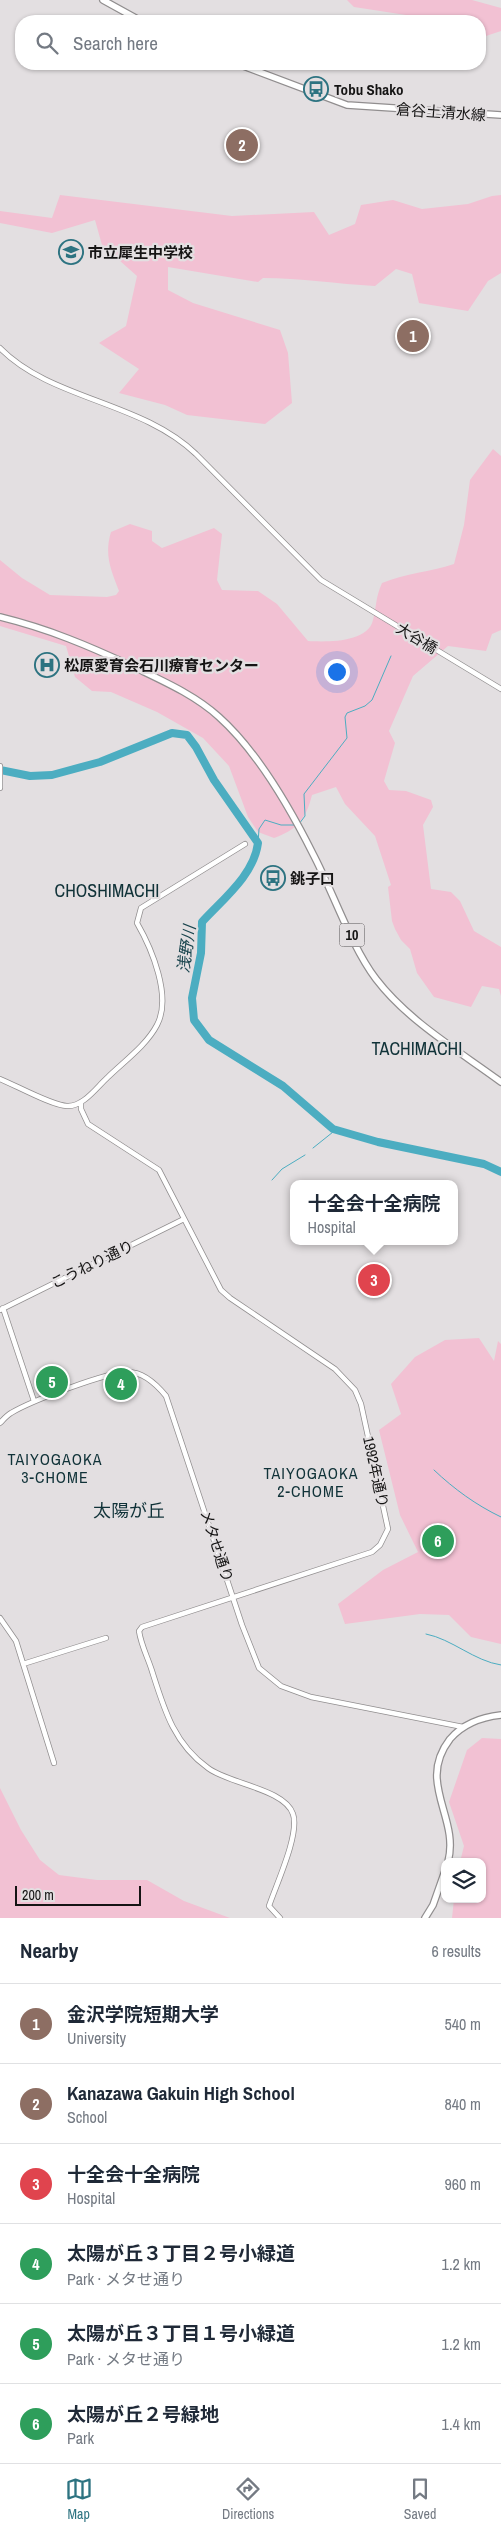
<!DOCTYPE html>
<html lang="en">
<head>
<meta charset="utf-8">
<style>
  :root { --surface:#fff; --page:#f6f6f7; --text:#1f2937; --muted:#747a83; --line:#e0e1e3; --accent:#2d7381 }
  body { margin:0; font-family:"Archivo Narrow","Noto Sans JP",sans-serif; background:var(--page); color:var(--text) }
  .controls { position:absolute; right:15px; bottom:15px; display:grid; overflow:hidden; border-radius:10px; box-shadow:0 1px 4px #0004 }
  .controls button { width:45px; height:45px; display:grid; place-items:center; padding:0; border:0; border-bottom:1px solid var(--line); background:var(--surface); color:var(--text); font:25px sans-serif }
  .scale { position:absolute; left:15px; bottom:12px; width:126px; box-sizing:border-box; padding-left:5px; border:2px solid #151414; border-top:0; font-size:14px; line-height:18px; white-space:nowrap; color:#151414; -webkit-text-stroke:4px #e3dfe1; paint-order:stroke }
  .you { position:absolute; left:336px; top:671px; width:18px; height:18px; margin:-12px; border:4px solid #fff; border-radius:50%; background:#1a73e8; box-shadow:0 0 0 8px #1a73e833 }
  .badge { display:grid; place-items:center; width:32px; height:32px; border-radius:50%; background:var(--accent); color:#fff; font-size:16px; font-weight:700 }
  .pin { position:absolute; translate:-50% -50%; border:2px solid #fff; box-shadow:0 1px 5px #0006 }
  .popup { position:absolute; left:290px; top:1180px; width:168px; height:65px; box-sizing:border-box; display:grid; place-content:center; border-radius:10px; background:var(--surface); filter:drop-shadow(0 1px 4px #0005); font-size:16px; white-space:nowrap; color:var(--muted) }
  .popup b { font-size:19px; color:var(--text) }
  .popup::after { content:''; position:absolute; left:50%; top:100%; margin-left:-10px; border:10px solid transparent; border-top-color:var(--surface) }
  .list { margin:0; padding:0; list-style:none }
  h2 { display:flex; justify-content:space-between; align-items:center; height:65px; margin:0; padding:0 20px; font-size:21px }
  h2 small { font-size:16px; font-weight:400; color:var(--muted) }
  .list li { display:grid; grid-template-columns:32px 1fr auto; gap:15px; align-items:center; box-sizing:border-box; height:80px; padding:0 20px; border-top:1px solid var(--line) }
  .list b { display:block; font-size:19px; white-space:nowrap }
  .list p { margin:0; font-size:16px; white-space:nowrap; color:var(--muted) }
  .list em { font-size:16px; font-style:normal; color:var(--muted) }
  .icon { flex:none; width:28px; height:28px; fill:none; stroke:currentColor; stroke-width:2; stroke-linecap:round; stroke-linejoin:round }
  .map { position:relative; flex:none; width:501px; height:1918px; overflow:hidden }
  .search { position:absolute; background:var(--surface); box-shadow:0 1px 4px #0004; left:15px; right:15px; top:15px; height:55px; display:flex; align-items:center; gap:12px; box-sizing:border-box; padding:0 18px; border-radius:20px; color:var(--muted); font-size:19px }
  .sheet { height:545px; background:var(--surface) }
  nav { display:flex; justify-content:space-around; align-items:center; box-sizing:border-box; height:70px; border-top:1px solid var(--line); background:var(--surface); font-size:14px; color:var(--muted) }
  nav a { display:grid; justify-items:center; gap:2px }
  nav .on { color:var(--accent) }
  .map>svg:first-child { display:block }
  .green { fill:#f2c1d3 }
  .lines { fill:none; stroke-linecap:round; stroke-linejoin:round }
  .stream { stroke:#4cadc1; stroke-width:1 }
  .river { stroke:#4cadc1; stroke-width:8 }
  .minor-casing { stroke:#918e8f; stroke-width:6 }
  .major-casing { stroke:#918e8f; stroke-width:8 }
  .minor { stroke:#fff; stroke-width:4.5 }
  .major { stroke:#fff; stroke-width:5.5 }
  .labels { text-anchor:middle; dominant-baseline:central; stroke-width:4.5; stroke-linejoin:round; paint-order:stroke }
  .shield { fill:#e3dfe1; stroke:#535152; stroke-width:1 }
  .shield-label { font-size:14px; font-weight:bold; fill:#151414 }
  .poi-label { font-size:15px; font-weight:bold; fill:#151414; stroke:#e3dfe1; text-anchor:start }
  .street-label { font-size:15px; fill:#151414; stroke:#e3dfe1 }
  .water-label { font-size:16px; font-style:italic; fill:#1a454e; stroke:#e3dfe1 }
  .neighbourhood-label { font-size:16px; letter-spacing:1px; fill:#103238; stroke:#e3dfe1 }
  .quarter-label { font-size:18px; fill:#103238; stroke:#e3dfe1 }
</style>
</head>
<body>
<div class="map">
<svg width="501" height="1918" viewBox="0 0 501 1918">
  <rect width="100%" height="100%" fill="#e3dfe1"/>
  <path class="green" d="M347,0H472L501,8V31L480,38V21H430L419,17L354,7Z
    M60,195L232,216L314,212L329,235L355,224L361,205L393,200L422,209L468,204L492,196L501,195V273L488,281L468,311L419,303L412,274L396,269L375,286C337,284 300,278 263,278L258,282L168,267V290L193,303L280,330L288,353L292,403L265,424L187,415L165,405L119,393L139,369L99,343L126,326L137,276L102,245L95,220L52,233L0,223V211L52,218Z
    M493,449L501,456V630L492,634L486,651L448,646L413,676L389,731L395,743L384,781L389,790L406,791L431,800L433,807L423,825L431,889L451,892L460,901L474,931L501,947V996L499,989L482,986L471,1007L434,997L417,973L410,949L401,940L395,929L392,921L388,887L391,885L375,836L345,804L336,787L312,795C306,819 297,830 274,838L258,832L248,817L229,766L203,738L157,712L111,692L92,691L75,677L66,646L0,626V560L22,578L50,595L107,597L116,595L119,591C111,570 104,555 111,532L130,524L152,531V541L162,548L214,528L222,534L217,580L222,590L258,591L277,604L308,641C326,642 368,643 373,620C377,605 375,599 382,583C406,573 430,572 454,564L464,525L470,480Z
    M479,1338L494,1361L498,1341L501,1344V1644L471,1637L449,1615L420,1614L345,1624L338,1604L383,1570L418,1552L400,1515L379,1430L401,1414L391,1384L415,1357L445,1340Z
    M482,1738L501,1739V1918H452L454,1899H482V1862H460L464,1846L449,1802L467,1750Z
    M0,1788L21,1830L40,1860L59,1875L97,1880H147L184,1901L230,1918H0Z"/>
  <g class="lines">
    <path class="stream" d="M299,824L305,816L304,794L347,738L345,717L347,713L365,706L372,700L391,656
      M258,843L259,829L265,820L281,825H295
      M313,1148L333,1132V1129
      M272,1180L282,1169L305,1155
      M434,1470C454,1489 476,1505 501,1517
      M426,1634C452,1639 474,1661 501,1665"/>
    <path class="river" d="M0,770L30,776L52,775L100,762L172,733L187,735L196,747L214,780L258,843C254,875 223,899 202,922L201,953L192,998L194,1020L209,1040L283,1086L333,1129L378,1142L484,1164L501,1172"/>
    <defs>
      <path id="minor" d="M0,348C51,400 141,401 196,454L321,580L501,689
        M0,766V788
        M0,1079C15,1085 53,1106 67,1106C83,1107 96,1088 107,1078C123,1062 146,1046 157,1025C172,997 152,949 137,923L141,908L245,844
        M81,1102V1109L88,1124L159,1170L221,1290L230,1298L335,1369L355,1390L361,1404L388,1529L380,1545L372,1552L142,1627L139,1631C141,1645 148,1658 152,1671C164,1709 174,1744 208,1768C229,1784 285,1789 293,1814C300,1834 276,1885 269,1906L280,1918
        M3,1308L34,1401
        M0,1310L184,1219
        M0,1423C3,1420 7,1415 11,1413C31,1401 107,1372 128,1372C144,1372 157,1385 166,1396L242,1625L259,1668L281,1686L311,1697L463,1727
        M0,1618L16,1641L54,1763
        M23,1664L106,1638"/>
      <path id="major" d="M103,0L141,21
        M238,64L347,105L501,115
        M0,617C49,629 89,646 134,667C163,681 195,695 219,717C258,752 290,808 313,854C333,892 351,946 376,979C408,1021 459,1051 501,1082
        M448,1862C460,1817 416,1783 450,1739C463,1724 482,1717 501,1715
        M425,1918L433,1905L445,1871"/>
    </defs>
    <use href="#minor" class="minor-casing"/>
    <use href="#major" class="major-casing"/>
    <use href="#minor" class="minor"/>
    <use href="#major" class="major"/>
  </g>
  <defs>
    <symbol id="bus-ring" viewBox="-11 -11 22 22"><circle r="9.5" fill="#e3dfe1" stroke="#2d7381" stroke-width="1.5"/><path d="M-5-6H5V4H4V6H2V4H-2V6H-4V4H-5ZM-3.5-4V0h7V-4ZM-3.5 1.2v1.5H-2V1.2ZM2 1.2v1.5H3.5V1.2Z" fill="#2d7381"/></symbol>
    <symbol id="school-ring" viewBox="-11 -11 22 22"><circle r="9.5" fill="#e3dfe1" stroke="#2d7381" stroke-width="1.5"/><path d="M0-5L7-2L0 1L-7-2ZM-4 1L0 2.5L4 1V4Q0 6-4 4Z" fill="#2d7381"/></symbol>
    <symbol id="hospital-ring" viewBox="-11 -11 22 22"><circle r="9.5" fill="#e3dfe1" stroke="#2d7381" stroke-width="1.5"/><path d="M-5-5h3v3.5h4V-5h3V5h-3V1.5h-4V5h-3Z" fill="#2d7381"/></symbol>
  </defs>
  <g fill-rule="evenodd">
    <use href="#bus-ring" x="302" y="75" width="28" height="28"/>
    <use href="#school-ring" x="57" y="238" width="28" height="28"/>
    <use href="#hospital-ring" x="33" y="651" width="28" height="28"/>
    <use href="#bus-ring" x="259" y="864" width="28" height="28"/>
  </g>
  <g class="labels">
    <rect class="shield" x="339.5" y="923.5" width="25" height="23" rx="4"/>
    <g class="shield-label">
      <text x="352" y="935">10</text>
    </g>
    <g class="poi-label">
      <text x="334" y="89">Tobu Shako</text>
      <text x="88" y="252">市立犀生中学校</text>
      <text x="64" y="665">松原愛育会石川療育センター</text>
      <text x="290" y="878">銚子口</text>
    </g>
    <g class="street-label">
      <text transform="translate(441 112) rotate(4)">倉谷土清水線</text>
      <text transform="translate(417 638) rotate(31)">大谷橋</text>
      <text transform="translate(92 1264) rotate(-26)">こうねり通り</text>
      <text transform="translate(376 1472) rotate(78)">1992年通り</text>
      <text transform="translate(217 1546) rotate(72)">メタせ通り</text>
    </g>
    <g class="water-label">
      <text transform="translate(186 949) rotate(-82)">浅野川</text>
    </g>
    <g class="neighbourhood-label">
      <text x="55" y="1459">TAIYOGAOKA<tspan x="55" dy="18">3-CHOME</tspan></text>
      <text x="311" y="1473">TAIYOGAOKA<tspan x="311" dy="18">2-CHOME</tspan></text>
    </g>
    <g class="quarter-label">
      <text x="107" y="890">CHOSHIMACHI</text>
      <text x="417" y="1048">TACHIMACHI</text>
      <text x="129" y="1510">太陽が丘</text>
    </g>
  </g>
</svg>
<div class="controls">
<button><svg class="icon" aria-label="layers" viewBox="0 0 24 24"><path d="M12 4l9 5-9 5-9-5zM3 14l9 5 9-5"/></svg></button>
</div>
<div class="scale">200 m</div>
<div class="you"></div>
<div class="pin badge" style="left:413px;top:336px;background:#8d6e63">1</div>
<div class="pin badge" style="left:242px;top:145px;background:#8d6e63">2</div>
<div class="pin badge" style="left:374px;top:1280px;background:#e0444e">3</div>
<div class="popup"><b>十全会十全病院</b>Hospital</div>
<div class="pin badge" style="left:121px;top:1384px;background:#2e9e5b">4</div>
<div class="pin badge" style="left:52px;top:1382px;background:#2e9e5b">5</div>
<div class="pin badge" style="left:438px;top:1541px;background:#2e9e5b">6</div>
<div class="search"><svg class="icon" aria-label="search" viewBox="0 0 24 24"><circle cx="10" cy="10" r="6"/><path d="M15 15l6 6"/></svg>Search here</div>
</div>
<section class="sheet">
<h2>Nearby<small>6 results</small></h2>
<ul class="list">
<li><span class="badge" style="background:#8d6e63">1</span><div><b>金沢学院短期大学</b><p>University</p></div><em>540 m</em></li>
<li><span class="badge" style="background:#8d6e63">2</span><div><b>Kanazawa Gakuin High School</b><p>School</p></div><em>840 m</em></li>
<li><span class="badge" style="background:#e0444e">3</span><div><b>十全会十全病院</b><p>Hospital</p></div><em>960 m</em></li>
<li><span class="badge" style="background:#2e9e5b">4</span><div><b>太陽が丘３丁目２号小緑道</b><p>Park · メタせ通り</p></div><em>1.2 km</em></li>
<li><span class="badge" style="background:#2e9e5b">5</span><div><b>太陽が丘３丁目１号小緑道</b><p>Park · メタせ通り</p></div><em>1.2 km</em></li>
<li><span class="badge" style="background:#2e9e5b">6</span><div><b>太陽が丘２号緑地</b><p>Park</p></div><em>1.4 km</em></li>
</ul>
</section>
<nav>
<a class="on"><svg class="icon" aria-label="map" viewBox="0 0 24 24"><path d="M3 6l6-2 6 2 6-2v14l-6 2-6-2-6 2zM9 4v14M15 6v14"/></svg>Map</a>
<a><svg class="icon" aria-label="directions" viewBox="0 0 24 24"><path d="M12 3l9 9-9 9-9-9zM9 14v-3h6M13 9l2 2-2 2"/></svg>Directions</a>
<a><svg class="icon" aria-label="saved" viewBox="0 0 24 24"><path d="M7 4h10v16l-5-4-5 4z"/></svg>Saved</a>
</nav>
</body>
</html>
